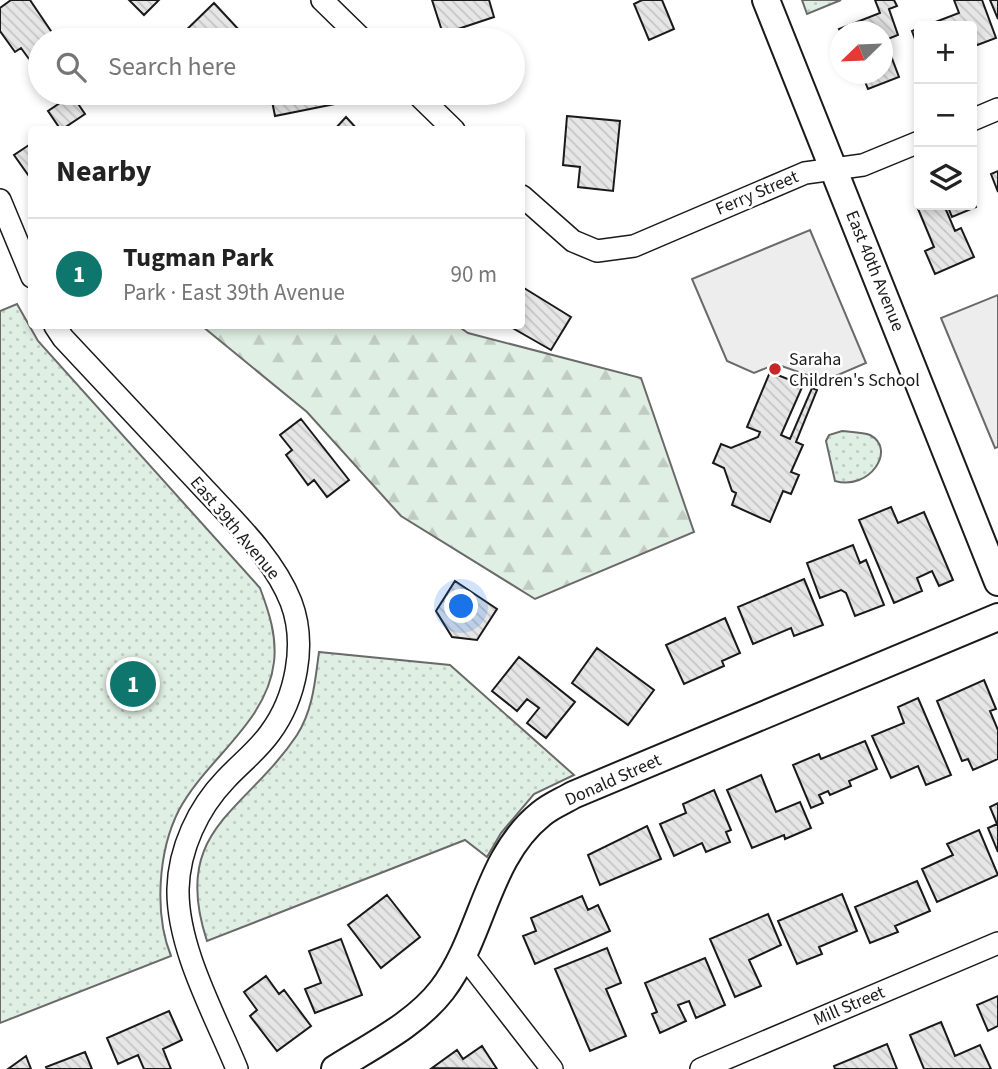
<!DOCTYPE html>
<html lang="en">
<head>
<meta charset="utf-8">
<style>
  :root { --surface:#fff; --page:#f6f6f6; --text:#222; --muted:#767676; --line:#e0e0e0; --accent:#0f766e }
  body { margin:0; font-family:"Source Sans 3",sans-serif; background:var(--page); color:var(--text) }
  .controls { position:absolute; right:21px; top:21px; display:grid; overflow:hidden; border-radius:7px; box-shadow:0 4px 10px #0003 }
  .controls button { width:63px; height:63px; display:grid; place-items:center; padding:0; border:0; border-bottom:2px solid var(--line); background:var(--surface); color:var(--text); font:35px sans-serif }
  .compass { position:absolute; left:830px; top:21px; width:63px; height:63px; border-radius:50%; background:var(--surface); box-shadow:0 4px 10px #0003; rotate:247deg }
  .you { position:absolute; left:462px; top:607px; width:24px; height:24px; margin:-18px; border:5px solid #fff; border-radius:50%; background:#1a73e8; box-shadow:0 0 0 10px #1a73e833 }
  .badge { display:grid; place-items:center; width:46px; height:46px; border-radius:50%; background:var(--accent); color:#fff; font-size:23px; font-weight:700 }
  .pin { position:absolute; translate:-50% -50%; border:4px solid #fff; box-shadow:0 2px 7px #0006 }
  .list { margin:0; padding:0; list-style:none }
  h2 { display:flex; justify-content:space-between; align-items:center; height:91px; margin:0; padding:0 28px; font-size:30px }
  h2 small { font-size:23px; font-weight:400; color:var(--muted) }
  .list li { display:grid; grid-template-columns:46px 1fr auto; gap:21px; align-items:center; box-sizing:border-box; height:112px; padding:0 28px; border-top:2px solid var(--line) }
  .list b { display:block; font-size:26px; white-space:nowrap }
  .list p { margin:0; font-size:23px; white-space:nowrap; color:var(--muted) }
  .list em { font-size:23px; font-style:normal; color:var(--muted) }
  .icon { flex:none; width:38px; height:38px; fill:none; stroke:currentColor; stroke-width:2; stroke-linecap:round; stroke-linejoin:round }
  .map { position:relative; flex:none; width:998px; height:1069px; overflow:hidden }
  .search { position:absolute; background:var(--surface); box-shadow:0 4px 10px #0003; left:28px; top:28px; width:497px; height:77px; display:flex; align-items:center; gap:18px; box-sizing:border-box; padding:0 24px; border-radius:38px; color:var(--muted); font-size:26px }
  .panel { position:absolute; background:var(--surface); box-shadow:0 4px 10px #0003; left:28px; top:126px; width:497px; height:203px; border-radius:7px }
  .map>svg:first-child { display:block }
  .forest { fill:url(#forest-firs); stroke:#6a6a6a; stroke-width:2 }
  .park { fill:url(#park-dots); stroke:#6a6a6a; stroke-width:2 }
  .parking { fill:#ededed; stroke:#6a6a6a; stroke-width:2 }
  .building { fill:url(#building-back-hatch); stroke:#1a1a1a; stroke-width:2 }
  .lines { fill:none; stroke-linecap:round; stroke-linejoin:round }
  .minor-casing { stroke:#1a1a1a; stroke-width:24 }
  .tertiary-casing { stroke:#1a1a1a; stroke-width:30 }
  .minor { stroke:#fff; stroke-width:21 }
  .tertiary { stroke:#fff; stroke-width:26 }
  .poi-dot { fill:#c62828; stroke:#fff; stroke-width:2.5 }
  .labels { text-anchor:middle; dominant-baseline:central; stroke-width:5; stroke-linejoin:round; paint-order:stroke }
  .street-label { font-size:18px; fill:#1a1a1a; stroke:#fff }
  .poi-label { font-size:18px; fill:#1a1a1a; stroke:#fff; text-anchor:start }
</style>
</head>
<body>
<div class="map">
<svg width="998" height="1069" viewBox="0 0 998 1069">
  <defs>
    <pattern id="forest-firs" width="22" height="20" patternUnits="userSpaceOnUse" patternTransform="scale(1.75)"><rect width="22" height="20" fill="#e0efe3"/><path d="M5 1l3.5 6h-7zM16 11l3.5 6h-7z" fill="#c0ccc2"/></pattern>
    <pattern id="park-dots" width="8" height="8" patternUnits="userSpaceOnUse" patternTransform="scale(1.75)"><rect width="8" height="8" fill="#e0efe3"/><path d="M2 2h.1M6 6h.1" fill="none" stroke="#c0ccc2" stroke-width="1.8" stroke-linecap="round"/></pattern>
    <pattern id="building-back-hatch" width="6" height="6" patternUnits="userSpaceOnUse" patternTransform="scale(1.75)"><rect width="6" height="6" fill="#e6e6e6"/><path d="M-1 5l2 2M0 0l6 6M5-1l2 2" fill="none" stroke="#c5c5c5"/></pattern>
  </defs>
  <rect width="100%" height="100%" fill="#fff"/>
  <path class="forest" d="M202,326H458L468,333L641,378L694,532L535,599L401,516L307,412Z"/>
  <path class="park" d="M802,0H841L807,14Z
    M17,304L38,341L260,588C269,612 277,636 274,662C267,723 206,759 179,810C158,851 154,914 171,956L0,1023V311Z
    M842,431C850,432 863,432 870,435C897,449 870,491 835,481L826,441L829,435Z
    M319,652L450,665L574,775L534,794L501,833L487,857L465,840L207,941C170,829 245,813 297,735C313,710 315,681 319,652Z"/>
  <path class="parking" d="M810,230L866,363L824,381L776,364L754,373L727,361L692,279Z
    M998,295V447L995,448L941,318Z"/>
  <path class="building" d="M11,0H30L57,40H40V68L37,70L21,48L15,52L0,31V8Z
    M129,0H159L144,15Z
    M432,0H489L494,17L443,34Z
    M642,0H662L674,29L649,40L634,4Z
    M875,0H894L897,6L889,9L898,35L885,40L899,77L868,89L862,74H883V32L841,33L839,29L880,13Z
    M954,0H982L996,38L972,47V26H925L959,13Z
    M990,0H998V19Z
    M214,3L240,31L230,40H176Z
    M919,28V50L912,31Z
    M265,93H332L335,104L275,116L271,96L266,97Z
    M72,95L85,114L61,130L48,111Z
    M567,116L620,121L613,191L578,187L580,167L563,165Z
    M346,117L358,130H334Z
    M32,143V179H31L14,155Z
    M998,171V192L991,174Z
    M972,196L976,207L952,217L947,205H972Z
    M919,203L944,205L955,231L961,228L974,257L935,274L925,251L934,247L916,204Z
    M524,288L571,317L551,350L509,326H522Z
    M770,372L803,385L781,435L790,439L812,388L817,390L796,442L803,445L791,472L799,475L791,494L783,491L770,522L732,505L736,493L732,491L724,468L713,463L721,444L731,448L758,437L760,432L747,427Z
    M301,419L349,480L327,497L314,480L308,485L286,455L292,450L280,435Z
    M891,507L898,523L924,512L953,580L939,586L932,571L917,578L922,591L894,603L859,520Z
    M853,545L860,563L866,560L884,605L855,616L846,593L841,590L820,598L807,563Z
    M804,579L823,625L794,636L791,628L753,644L738,607Z
    M455,581L497,609L477,640L452,637L436,611Z
    M725,618L740,653L722,661L724,666L684,684L666,645Z
    M597,648L654,690L628,725L572,683Z
    M519,657L575,702L546,738L527,723L539,708L527,699L517,711L492,691Z
    M984,680L996,709L990,711L998,730V759L973,770L968,759L962,761L937,701Z
    M918,698L951,775L926,785L918,766L891,778L872,736L904,723L898,707Z
    M865,741L877,769L849,781L851,786L830,795L828,791L819,795L823,803L811,808L793,765L819,754L821,759Z
    M761,775L776,812L800,802L811,828L785,839L784,835L752,848L727,790Z
    M714,790L731,830L726,832L730,842L706,852L702,843L674,856L660,824L686,813L683,804Z
    M998,803V852L988,828L997,824L990,807Z
    M647,826L661,859L600,885L588,855Z
    M979,830L998,875L937,902L922,869L953,855L947,844Z
    M917,881L930,911L895,926L898,932L870,943L855,907Z
    M842,894L857,931L819,947L822,954L797,964L778,921Z
    M387,895L420,937L381,968L348,925Z
    M582,896L588,910L598,905L610,931L535,964L523,936L536,931L531,918Z
    M768,914L781,945L749,960L761,986L735,997L710,939Z
    M341,939L362,995L315,1013L305,989L321,983L309,951Z
    M607,948L621,983L606,989L626,1036L590,1051L555,969Z
    M705,958L725,1005L696,1018L689,1001L678,1005L686,1021L660,1033L652,1014L657,1012L645,983Z
    M266,976L279,994L284,990L311,1026L277,1051L250,1016L257,1010L244,992Z
    M998,996V1026L988,1031L977,1005Z
    M169,1011L182,1040L163,1049L171,1069H144L138,1055L118,1064L107,1038Z
    M941,1022L955,1056L980,1045L991,1069H924L910,1035Z
    M887,1044L897,1069H835L834,1066Z
    M482,1046L497,1069L432,1068L457,1050L463,1059Z
    M85,1052L92,1069H47L46,1067Z
    M26,1056L31,1069H8Z"/>
  <g class="lines">
    <defs>
      <path id="minor" d="M322,0L363,40
        M416,93L454,130
        M972,120L998,109
        M522,196L573,241L597,251L634,246L805,173L863,165L919,142
        M0,200L32,277
        M55,326L63,338C107,385 152,433 197,481C230,517 273,556 291,602C307,644 296,698 270,733C258,750 240,764 226,779C198,808 179,849 178,889C177,948 215,1015 237,1069
        M465,957L552,1069
        M701,1069L998,943"/>
      <path id="tertiary" d="M766,0L998,582
        M335,1069C371,1046 416,1024 442,990C483,936 486,858 541,814C550,806 563,801 573,795L998,617"/>
    </defs>
    <use href="#minor" class="minor-casing"/>
    <use href="#tertiary" class="tertiary-casing"/>
    <use href="#minor" class="minor"/>
    <use href="#tertiary" class="tertiary"/>
  </g>
  <circle class="poi-dot" cx="775" cy="369" r="7"/>
  <g class="labels">
    <g class="street-label">
      <text transform="translate(757 193) rotate(-23)">Ferry Street</text>
      <text transform="translate(875 271) rotate(68)">East 40th Avenue</text>
      <text transform="translate(235 528) rotate(50)">East 39th Avenue</text>
      <text transform="translate(613 780) rotate(-24)">Donald Street</text>
      <text transform="translate(849 1006) rotate(-23)">Mill Street</text>
    </g>
    <g class="poi-label">
      <text x="789" y="359">Saraha<tspan x="789" dy="21">Children's School</tspan></text>
    </g>
  </g>
</svg>
<div class="controls">
<button>+</button>
<button>−</button>
<button><svg class="icon" aria-label="layers" viewBox="0 0 24 24"><path d="M12 4l9 5-9 5-9-5zM3 14l9 5 9-5"/></svg></button>
</div>
<svg class="compass" viewBox="-18 -18 36 36"><path d="M0-13l5 13h-10z" fill="#e53935"/><path d="M0 13l5-13h-10z" fill="#767676"/></svg>
<div class="you"></div>
<div class="pin badge" style="left:133px;top:684px">1</div>
<div class="search"><svg class="icon" aria-label="search" viewBox="0 0 24 24"><circle cx="10" cy="10" r="6"/><path d="M15 15l6 6"/></svg>Search here</div>
<section class="panel">
<h2>Nearby<small></small></h2>
<ul class="list">
<li><span class="badge">1</span><div><b>Tugman Park</b><p>Park · East 39th Avenue</p></div><em>90 m</em></li>
</ul>
</section>
</div>
</body>
</html>
